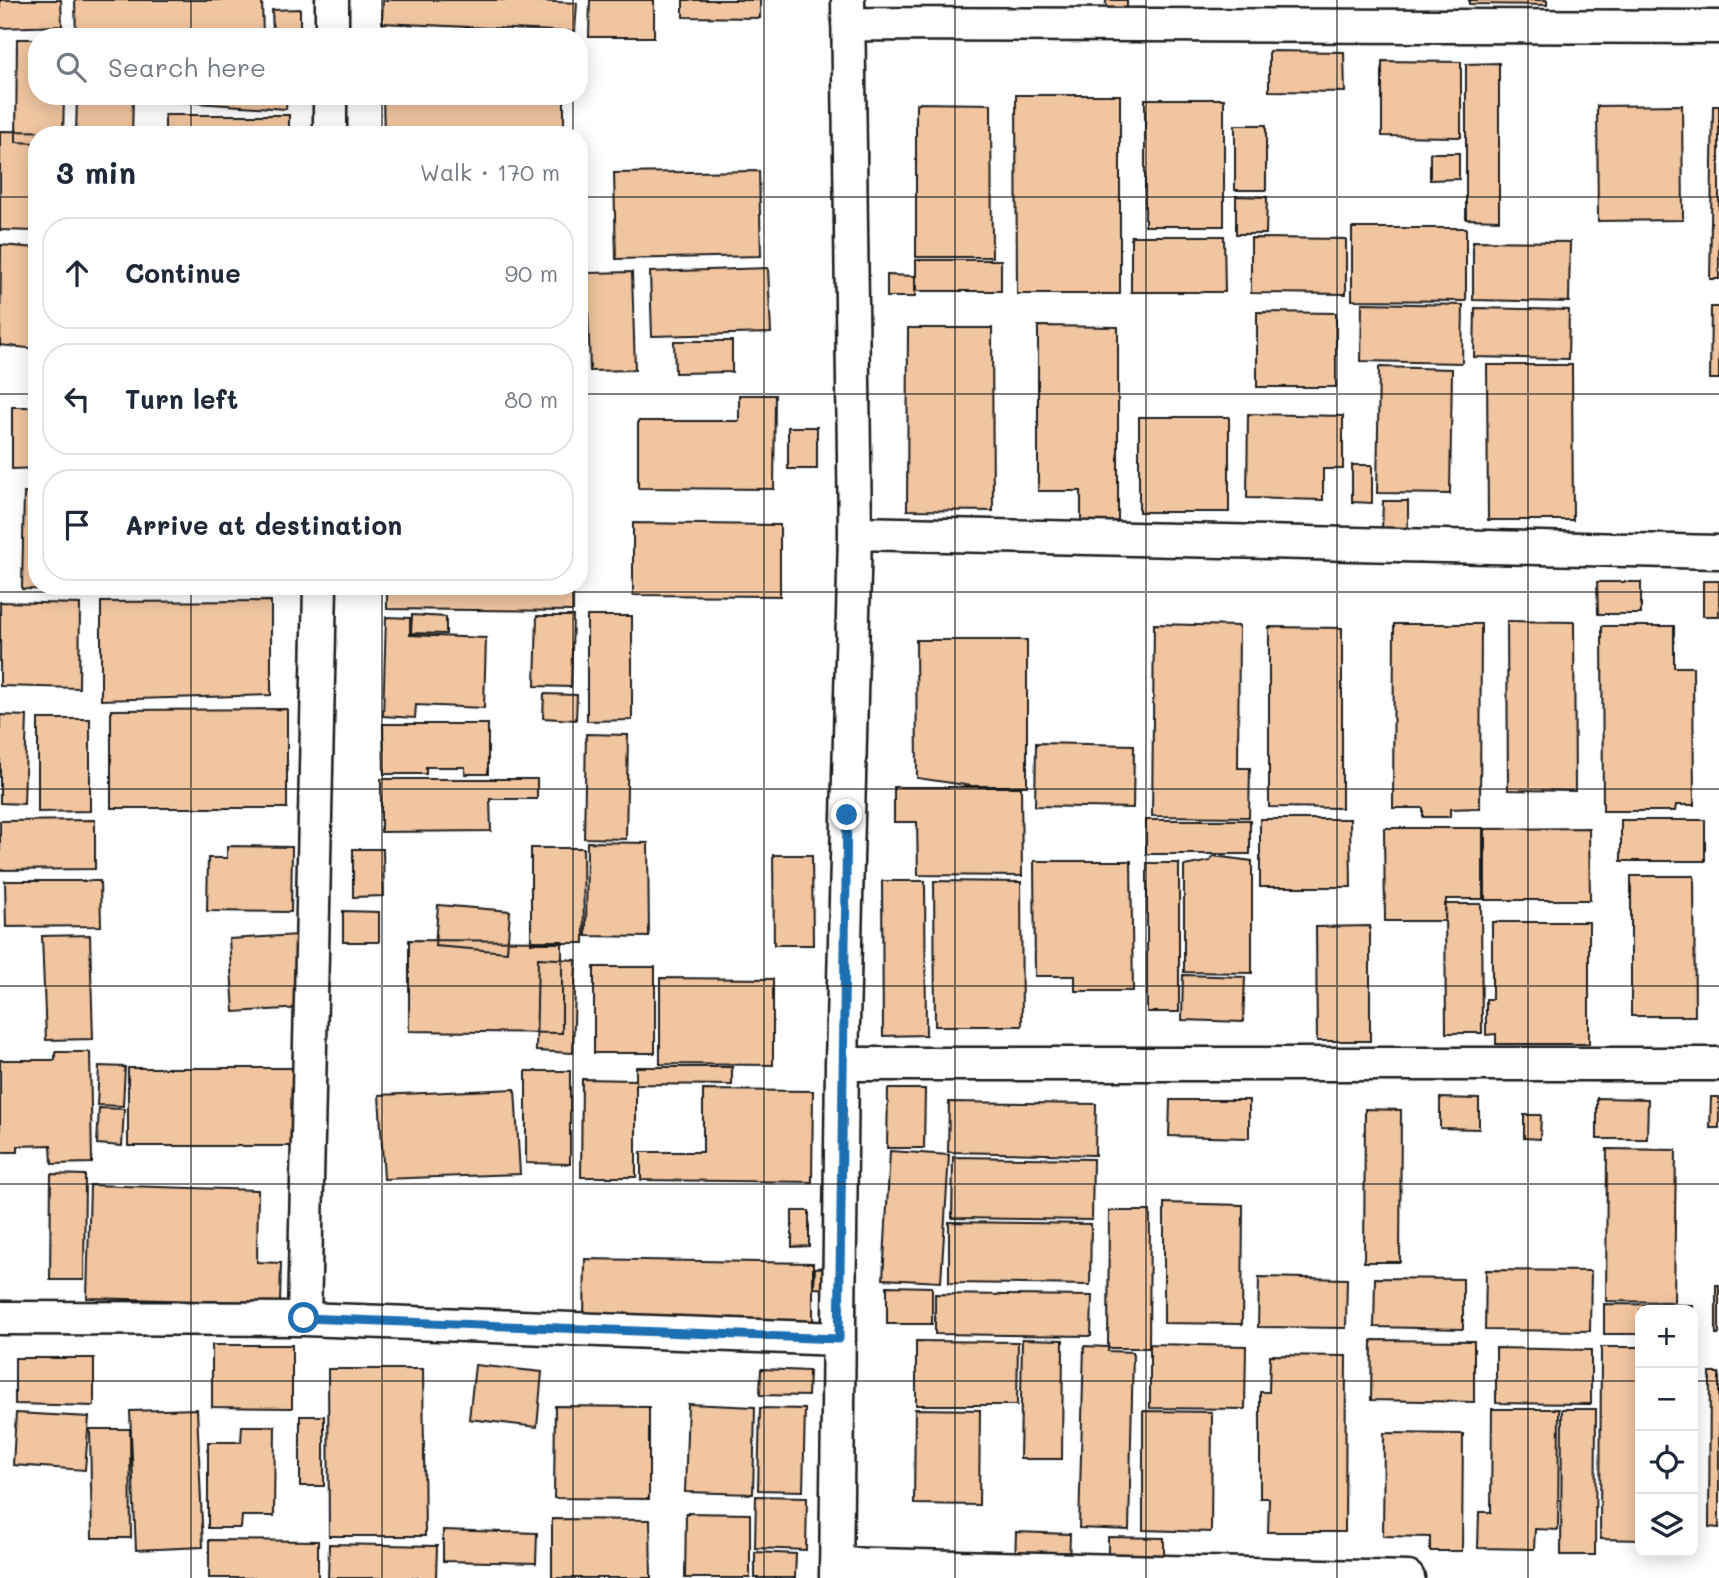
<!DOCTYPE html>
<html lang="en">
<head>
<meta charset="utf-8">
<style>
  :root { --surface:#fff; --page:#f6f6f7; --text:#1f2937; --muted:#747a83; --line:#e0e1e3 }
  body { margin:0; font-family:Mali,sans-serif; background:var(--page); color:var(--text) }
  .controls { position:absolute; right:21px; bottom:21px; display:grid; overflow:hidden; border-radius:14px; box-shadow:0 4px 18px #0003 }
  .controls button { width:63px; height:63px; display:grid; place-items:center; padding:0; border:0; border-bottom:2px solid var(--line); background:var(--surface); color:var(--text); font:35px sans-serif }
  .stop { position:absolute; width:21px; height:21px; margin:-16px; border:5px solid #1f6fb2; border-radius:50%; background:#fff }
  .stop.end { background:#1f6fb2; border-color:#fff; box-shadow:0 2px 7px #0008 }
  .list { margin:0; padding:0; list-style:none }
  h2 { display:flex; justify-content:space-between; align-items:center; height:91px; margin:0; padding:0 28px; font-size:30px }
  h2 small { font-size:23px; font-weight:400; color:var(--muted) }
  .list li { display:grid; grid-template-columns:46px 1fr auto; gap:21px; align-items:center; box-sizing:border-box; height:112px; margin:0 14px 14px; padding:0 14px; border:2px solid var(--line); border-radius:28px }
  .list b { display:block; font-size:26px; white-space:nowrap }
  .list em { font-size:23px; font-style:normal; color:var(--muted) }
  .icon { flex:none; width:38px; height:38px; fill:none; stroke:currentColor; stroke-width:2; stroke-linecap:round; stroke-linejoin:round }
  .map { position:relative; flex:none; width:1719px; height:1578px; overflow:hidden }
  .search { position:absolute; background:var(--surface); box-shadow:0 4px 18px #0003; left:28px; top:28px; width:560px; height:77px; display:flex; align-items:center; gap:18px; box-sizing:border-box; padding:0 24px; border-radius:28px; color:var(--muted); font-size:26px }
  .panel { position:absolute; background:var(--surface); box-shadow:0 4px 18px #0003; left:28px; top:126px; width:560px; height:469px; border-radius:28px }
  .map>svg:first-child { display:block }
  .building { fill:#f1c5a0; stroke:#1c1c1c; stroke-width:2 }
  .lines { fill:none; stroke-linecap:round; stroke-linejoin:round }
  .minor-casing { stroke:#1c1c1c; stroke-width:37 }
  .minor { stroke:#fff; stroke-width:32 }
  .route { stroke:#1f6fb2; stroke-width:9 }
  .grid { fill:none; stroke:#1c1c1c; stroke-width:2; stroke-opacity:0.55 }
</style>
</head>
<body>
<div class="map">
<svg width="1719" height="1578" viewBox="0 0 1719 1578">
  <rect width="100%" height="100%" fill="#fff"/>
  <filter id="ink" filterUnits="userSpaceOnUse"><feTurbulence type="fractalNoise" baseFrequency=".0143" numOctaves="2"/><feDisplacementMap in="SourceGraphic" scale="14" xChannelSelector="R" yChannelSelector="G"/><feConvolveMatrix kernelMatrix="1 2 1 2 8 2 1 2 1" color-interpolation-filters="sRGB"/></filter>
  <g filter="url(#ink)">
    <path class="building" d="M0,0H61L62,26L0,28Z
      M75,0H262L263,37H76Z
      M383,0H515L577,3L575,32L382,23Z
      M590,0H654V37H589Z
      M683,0H760V18L683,17Z
      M1106,0H1127V20H1105Z
      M1469,0H1547V5L1469,4Z
      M300,9V32H273L272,10Z
      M17,39H37V96H64L63,135H37V143L16,142Z
      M1269,51L1344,52L1345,92L1269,91Z
      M1382,61L1461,62V137L1382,136Z
      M1499,63V220L1466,219V64Z
      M1016,95H1120V294H1017Z
      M77,96H133L132,135H76Z
      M151,96H287L286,109L151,100Z
      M383,96H564V135H384Z
      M1145,99H1224V226H1145Z
      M916,103L991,104L992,257H916Z
      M1682,105L1683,220L1598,221L1597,106Z
      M1713,106H1719V279H1710Z
      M165,115H289V135H165Z
      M1235,125H1266V190H1235Z
      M0,131L82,132V135H37V231L0,230Z
      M1430,153H1459V179L1430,180Z
      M759,171L761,256L616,259L614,173Z
      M1236,196L1267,197L1266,234H1236Z
      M1352,228H1466V301L1352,300Z
      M1131,236H1224L1225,292H1131Z
      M1251,238L1346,239V294L1251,293Z
      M1473,241L1570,242L1569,302L1473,300Z
      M1,245L37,248V349L0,345Z
      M916,260H1001V291H916Z
      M768,268L771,333L652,336L650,272Z
      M632,272L635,370L590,371L587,273Z
      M887,275L915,276V297H887Z
      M1362,303L1463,305L1462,363L1361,361Z
      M1711,307H1719V379H1710Z
      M1475,308L1569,310L1568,359L1474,357Z
      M1257,312L1336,313V387H1257Z
      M1038,326L1118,327V523L1081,522V491H1038Z
      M908,328H992L993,511L907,510Z
      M674,341H732V372L675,373Z
      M1487,365H1572L1573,520H1488Z
      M1379,367L1452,369L1450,494L1377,493Z
      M739,395H775L774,489L638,488V421H739Z
      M12,407H37V468L12,469Z
      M1248,414L1343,416V469H1323V500L1247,498Z
      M1139,417H1229V512H1139Z
      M788,427H817V469H788Z
      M1352,465H1372V503L1352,502Z
      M24,493H37V586H85L84,590L22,589Z
      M1383,501H1408V530L1382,529Z
      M633,523L780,525V596L633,595Z
      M1703,581H1719V616H1703Z
      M1597,582H1641V614H1598Z
      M387,586H573V611L387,609Z
      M271,601V695L101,700V602Z
      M0,602L80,604L79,688L0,686Z
      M412,615L446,617V634L411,633Z
      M537,616H573L571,687L535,686Z
      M587,616H632V720L587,721Z
      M386,617L410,618V635L486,638L484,708L416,705L415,718L383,716Z
      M1507,621L1574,622L1575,791L1508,790Z
      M1154,624L1239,626L1238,768H1250L1249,817L1152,816Z
      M1394,624H1481L1480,808L1450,809V817H1423V808H1393Z
      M1602,626H1674V667H1693L1694,805H1676L1675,811H1603Z
      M1269,627L1342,628V808L1269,807Z
      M916,640H1027V786H972L917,778Z
      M544,694L577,695L576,720L543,718Z
      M287,709V808H111V710Z
      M0,715L27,716L24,804L0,803Z
      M38,719H90V811L38,812Z
      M383,724H488V774H465V767H426V774H384Z
      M586,734L628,735L626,839L584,838Z
      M1036,743L1134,745L1133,808L1035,806Z
      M381,779H537V799H490L491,831L381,832Z
      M894,787H1021L1022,876L918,875L917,822H894Z
      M1260,819H1350L1351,887H1260Z
      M95,820V869L0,870V821Z
      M1146,820H1250V854H1146Z
      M1621,820H1705V861H1621Z
      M1384,828H1483V899H1446L1445,921H1385Z
      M1589,828L1590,900H1485V829Z
      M587,842L648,843L649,937L586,936Z
      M227,846L292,847L291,912L207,911L208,858H227Z
      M531,848H583L584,943H531Z
      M353,849H383L384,896L353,897Z
      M773,855H812L813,945H774Z
      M1213,856L1252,861V973L1184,972V866L1210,861Z
      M1034,861H1131L1133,991H1075V976H1035Z
      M1147,863H1179V1012H1147Z
      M1631,876H1694L1695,1016H1631Z
      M5,881H100L101,926L6,927Z
      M882,881H925L926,1035L883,1036Z
      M934,881L1021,882L1022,1026H935Z
      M1445,904H1481L1482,1033H1446Z
      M438,905L510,911L507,952L435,946Z
      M343,911L379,912V942H343Z
      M1492,922H1589V1044H1496V1034L1486,1035V999H1492Z
      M1370,926V1041H1317L1316,927Z
      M90,935L93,1039L46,1040L42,936Z
      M298,935L304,1008L234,1012L229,939Z
      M409,940L562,941V1033L409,1031Z
      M538,958L576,960L573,1053L536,1051Z
      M594,967H655V1053H594Z
      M1183,975L1245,977L1243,1022L1182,1020Z
      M660,978L773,979V1065L660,1064Z
      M55,1052H90L92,1163L52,1164L51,1145L18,1146V1152H0V1060H55Z
      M99,1066L125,1067L123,1106L97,1105Z
      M636,1067H732V1085L636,1084Z
      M128,1068H305L306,1146H128Z
      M526,1071H570V1164L526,1163Z
      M582,1079L636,1080V1177H581Z
      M515,1089L520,1174L384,1179L379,1095Z
      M888,1089H925L924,1148H887Z
      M703,1090L813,1091L812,1182L641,1180V1152H703Z
      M1711,1097H1719V1128H1710Z
      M1440,1098L1479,1099V1129L1440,1128Z
      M1597,1098L1648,1099L1647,1139H1597Z
      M1170,1100H1249V1138L1169,1136Z
      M949,1102L1096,1104L1095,1155L948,1152Z
      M99,1108L124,1109L122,1146L97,1144Z
      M1365,1109L1401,1110L1400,1262H1364Z
      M1524,1115H1541L1540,1139L1524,1138Z
      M1607,1149L1676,1150L1674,1302L1606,1301Z
      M890,1151L949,1155L941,1282L883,1279Z
      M953,1157L1093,1159L1092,1220L952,1218Z
      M51,1174L85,1175L84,1280H50Z
      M90,1185L258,1190L257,1262L281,1263L280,1303L87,1298Z
      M1164,1203L1243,1205L1242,1324L1164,1323Z
      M792,1211H809V1246L792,1247Z
      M1109,1211H1150L1149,1348H1108Z
      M949,1222L1091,1224L1090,1285L949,1283Z
      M585,1259L813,1263V1324L584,1320Z
      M831,1267L830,1289L814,1288L815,1268Z
      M1486,1270L1591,1271L1590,1331L1485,1330Z
      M1259,1277L1347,1279L1346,1328L1258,1327Z
      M1375,1278L1463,1279V1329L1374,1327Z
      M1716,1285H1719V1334H1716Z
      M887,1286L932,1287V1324H887Z
      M935,1294L1092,1296L1091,1336L935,1334Z
      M1604,1304L1693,1305V1335V1310H1640V1334H1604Z
      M1022,1339L1063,1340L1062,1459H1020Z
      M1372,1340L1474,1341V1402L1371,1400Z
      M916,1341L1018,1342L1017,1405H916Z
      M1150,1344L1246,1346L1245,1409L1150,1408Z
      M212,1345H292V1408L212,1407Z
      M1084,1346L1108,1347V1351L1133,1352L1129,1530L1079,1528Z
      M1601,1347H1640V1540L1600,1539Z
      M1496,1348L1591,1350V1404L1496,1403Z
      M1270,1355L1346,1356L1345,1532H1268L1269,1498H1260V1392H1269Z
      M15,1358H94V1406L15,1404Z
      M475,1365L542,1372L537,1427L469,1419Z
      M328,1369H423L425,1536H329Z
      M761,1369L809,1371L808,1396L760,1395Z
      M1710,1373H1719V1528L1709,1527Z
      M688,1404L755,1407L753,1494L685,1492Z
      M555,1406L649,1407V1499L554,1498Z
      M760,1408L805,1409L803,1491L758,1490Z
      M197,1409L203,1547L136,1550L130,1411Z
      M915,1409L980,1410L979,1505L914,1504Z
      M1492,1409H1559L1558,1530L1535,1529L1534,1549L1478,1548L1479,1512H1491Z
      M1562,1409H1596L1595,1555H1561Z
      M1143,1411L1212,1412L1211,1532L1143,1530Z
      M16,1413L89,1417L85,1470L13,1465Z
      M300,1416H324V1486H300Z
      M242,1426H275L274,1516H242L241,1528H208V1442H241Z
      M90,1429H130L131,1538H92Z
      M1384,1433L1463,1434L1462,1551H1430V1537L1383,1536Z
      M756,1496L807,1497L806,1550L755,1548Z
      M686,1513L750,1514V1578H685Z
      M552,1519L650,1520L651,1578H552Z
      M443,1530L537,1533L536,1563L443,1561Z
      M1016,1532L1070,1534L1069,1565L1015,1563Z
      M1108,1537L1164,1538V1568L1108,1567Z
      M209,1540L318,1541V1578H209Z
      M329,1544L437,1546L436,1578H328Z
      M755,1552L796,1554L795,1578H755Z"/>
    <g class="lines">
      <defs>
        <path id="minor" d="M848,24L1719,27
          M332,37V0
          M330,135V96
          M855,533L1719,552
          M842,1064H1719
          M0,1318L304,1319L839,1339
          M304,1319L320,586
          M836,1564L1408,1578
          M836,1578L842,1064L855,533L848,0"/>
      </defs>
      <use href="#minor" class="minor-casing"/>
      <use href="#minor" class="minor"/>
    </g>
  </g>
  <g class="lines" filter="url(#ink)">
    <path class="route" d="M304,1318L839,1339L847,815"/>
  </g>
  <path class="grid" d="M191,0V37M382,0V37M573,0V37M764,0V1578M955,0V1578M1146,0V1578M1337,0V1578M1528,0V1578M191,96V135M382,96V135M573,96V135M0,197H37M579,197H1719M0,394H37M579,394H1719M191,586V1578M382,586V1578M573,586V1578M0,592H1719M0,789H1719M0,986H1719M0,1184H1719M0,1381H1640M1693,1381H1719"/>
</svg>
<div class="controls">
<button>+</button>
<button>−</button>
<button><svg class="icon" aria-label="locate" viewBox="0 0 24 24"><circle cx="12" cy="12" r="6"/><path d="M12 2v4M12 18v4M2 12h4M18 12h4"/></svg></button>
<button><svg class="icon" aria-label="layers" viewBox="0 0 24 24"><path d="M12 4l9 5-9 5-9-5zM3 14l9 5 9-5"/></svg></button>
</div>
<div class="stop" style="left:304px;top:1318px"></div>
<div class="stop end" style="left:847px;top:815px"></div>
<div class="search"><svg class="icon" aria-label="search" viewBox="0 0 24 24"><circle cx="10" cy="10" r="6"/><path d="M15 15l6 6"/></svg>Search here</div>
<section class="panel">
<h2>3 min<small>Walk · 170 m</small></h2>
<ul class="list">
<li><svg class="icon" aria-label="ahead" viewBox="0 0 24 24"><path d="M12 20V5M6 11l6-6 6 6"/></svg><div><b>Continue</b></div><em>90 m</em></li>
<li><svg class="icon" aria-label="left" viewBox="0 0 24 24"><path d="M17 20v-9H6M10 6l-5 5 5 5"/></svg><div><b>Turn left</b></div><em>80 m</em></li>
<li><svg class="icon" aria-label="arrive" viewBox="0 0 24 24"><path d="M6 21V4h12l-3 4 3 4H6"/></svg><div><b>Arrive at destination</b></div></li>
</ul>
</section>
</div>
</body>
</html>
